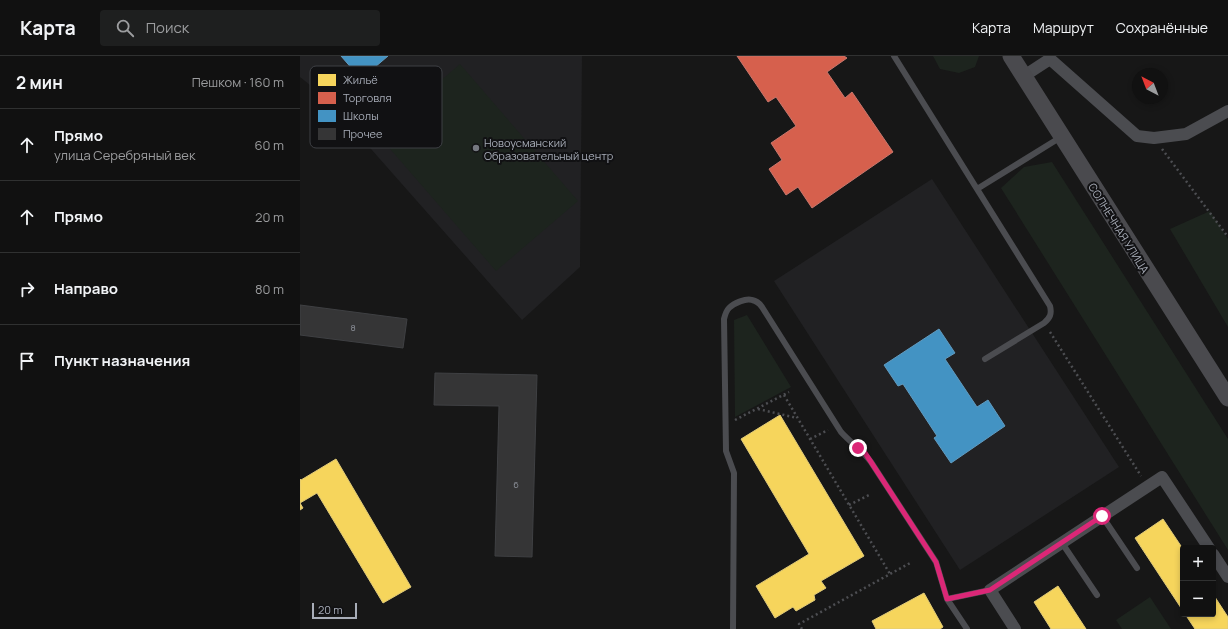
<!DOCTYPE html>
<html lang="ru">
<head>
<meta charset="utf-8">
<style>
  :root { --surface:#111; --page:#1e1f1f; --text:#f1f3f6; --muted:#9c9d9f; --line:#303131 }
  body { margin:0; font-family:Manrope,sans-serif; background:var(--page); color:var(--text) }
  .controls { position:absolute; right:12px; bottom:12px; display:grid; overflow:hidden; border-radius:4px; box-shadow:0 2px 6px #0003 }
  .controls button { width:36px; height:36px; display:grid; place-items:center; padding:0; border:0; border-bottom:1px solid var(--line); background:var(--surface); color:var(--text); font:20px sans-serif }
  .compass { position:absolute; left:832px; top:12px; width:36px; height:36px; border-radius:50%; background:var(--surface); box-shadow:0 2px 6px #0003; rotate:318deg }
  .scale { position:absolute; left:12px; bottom:10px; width:45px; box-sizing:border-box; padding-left:4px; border:2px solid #a8adb8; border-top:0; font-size:11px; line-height:14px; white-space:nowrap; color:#a8adb8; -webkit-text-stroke:3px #111113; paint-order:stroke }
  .stop { position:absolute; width:12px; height:12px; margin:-9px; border:3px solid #db2777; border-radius:50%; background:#fff }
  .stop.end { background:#db2777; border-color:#fff; box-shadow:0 1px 4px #0008 }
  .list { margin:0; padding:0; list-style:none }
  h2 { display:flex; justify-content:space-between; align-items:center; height:52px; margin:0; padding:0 16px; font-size:17px }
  h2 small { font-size:13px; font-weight:400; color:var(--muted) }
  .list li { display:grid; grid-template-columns:26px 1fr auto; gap:12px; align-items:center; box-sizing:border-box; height:72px; padding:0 16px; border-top:1px solid var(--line) }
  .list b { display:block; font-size:15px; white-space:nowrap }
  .list p { margin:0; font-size:13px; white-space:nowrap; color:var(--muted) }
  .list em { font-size:13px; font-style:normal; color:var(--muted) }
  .icon { flex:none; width:22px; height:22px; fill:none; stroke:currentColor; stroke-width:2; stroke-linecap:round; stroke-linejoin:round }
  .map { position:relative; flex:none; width:928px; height:573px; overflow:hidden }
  header { display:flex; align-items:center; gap:24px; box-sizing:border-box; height:56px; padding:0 20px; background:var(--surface); border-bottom:1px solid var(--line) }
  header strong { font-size:19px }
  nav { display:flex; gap:22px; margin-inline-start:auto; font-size:14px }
  .search { width:280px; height:36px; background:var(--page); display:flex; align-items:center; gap:10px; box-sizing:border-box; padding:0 14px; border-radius:4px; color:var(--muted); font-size:15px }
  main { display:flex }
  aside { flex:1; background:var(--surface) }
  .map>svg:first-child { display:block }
  .built { fill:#212123 }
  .green { fill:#1d241e }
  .homes { fill:#f6d55c; stroke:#dfc978 }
  .shops { fill:#d6604d; stroke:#c8776d }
  .schools { fill:#4393c3; stroke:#619bc0 }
  .building { fill:#353536; stroke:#3f4043 }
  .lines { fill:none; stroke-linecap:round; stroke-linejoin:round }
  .path { stroke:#4d4e52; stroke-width:2.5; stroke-dasharray:2 3; stroke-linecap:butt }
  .lane { stroke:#4b4c50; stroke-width:6 }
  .street { stroke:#4b4c50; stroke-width:12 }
  .secondary { stroke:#4a4a4e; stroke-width:17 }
  .route { stroke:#db2777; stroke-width:5 }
  .poi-dot { fill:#757880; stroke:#111113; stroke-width:1.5 }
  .labels { text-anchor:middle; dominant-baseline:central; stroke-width:4; stroke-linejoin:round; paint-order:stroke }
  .number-label { font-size:9px; fill:#8b8f98 }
  .poi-label { font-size:11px; fill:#a8adb8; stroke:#111113; text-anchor:start }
  .street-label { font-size:11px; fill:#a8adb8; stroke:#111113 }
  .key { fill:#111113; stroke:#3e4045; stroke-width:1 }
  .key-label { font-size:11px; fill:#a8adb8 }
</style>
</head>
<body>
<header>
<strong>Карта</strong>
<div class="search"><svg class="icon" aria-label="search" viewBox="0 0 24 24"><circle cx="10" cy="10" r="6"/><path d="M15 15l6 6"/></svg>Поиск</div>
<nav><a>Карта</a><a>Маршрут</a><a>Сохранённые</a></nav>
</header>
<main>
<aside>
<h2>2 мин<small>Пешком · 160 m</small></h2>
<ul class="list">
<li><svg class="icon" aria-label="ahead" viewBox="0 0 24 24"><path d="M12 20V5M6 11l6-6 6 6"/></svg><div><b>Прямо</b><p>улица Серебряный век</p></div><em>60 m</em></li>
<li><svg class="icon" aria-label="ahead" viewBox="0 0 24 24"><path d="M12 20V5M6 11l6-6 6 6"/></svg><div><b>Прямо</b></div><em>20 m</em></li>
<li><svg class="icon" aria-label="right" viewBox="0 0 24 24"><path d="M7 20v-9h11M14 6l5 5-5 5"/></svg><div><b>Направо</b></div><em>80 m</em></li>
<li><svg class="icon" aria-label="arrive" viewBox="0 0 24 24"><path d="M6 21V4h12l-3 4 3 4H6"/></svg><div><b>Пункт назначения</b></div></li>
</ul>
</aside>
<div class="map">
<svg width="928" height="573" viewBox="0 0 928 573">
  <rect width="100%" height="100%" fill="#171717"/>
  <path class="built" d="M0,0H282L280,211L222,264L26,42L0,21Z
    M632,123L819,411L660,514L474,225Z"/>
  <path class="green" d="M633,0H679L675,11L659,17L640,13Z
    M160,8L278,145L196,215L78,79Z
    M752,106L928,383V494L701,132L724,111Z
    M910,155L928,183V271L870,173Z
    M447,259L491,331L435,361L434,264Z
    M850,541L871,573H822L816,564Z"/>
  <path class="homes" d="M480,359L564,500L521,525L526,532L514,539L515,544L496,555L493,551L475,562L456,530L509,498L441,383Z
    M36,403L111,531L83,547L17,437L0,447L3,452L0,454V423L1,424Z
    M863,463L883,493V555L835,482Z
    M758,530L786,573H751L734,546Z
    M624,537L643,571L640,573H576L572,565Z
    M913,538L928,561V573H895L885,558H913Z"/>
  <path class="shops" d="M437,0H544L547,2L527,16L545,42L552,36L593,96L512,152L498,131L486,139L469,113L482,104L471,87L496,70L476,41L468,46Z"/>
  <path class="schools" d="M41,0H88L61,23Z
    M639,273L655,297L645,303L677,351L688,344L705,370L651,407L634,382L637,380L603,328L598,330L584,309Z"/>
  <path class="building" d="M0,249L107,263L103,292L0,279Z
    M135,317L237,319L232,501L195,500L199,350L134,349Z"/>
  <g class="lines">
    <path class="path" d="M862,93L928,181
      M750,276L841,420
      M484,339L590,518
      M458,353L497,362
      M435,364L489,336
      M510,383L528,374
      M549,449L569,439
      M502,573L499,568L612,506"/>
    <path class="lane" d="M594,0L750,250C752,258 750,262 744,267L685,303
      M677,133L761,81
      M802,460L837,512
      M762,487L797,539
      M647,543L690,534
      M433,573L434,417L426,395L424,263C425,259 426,255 429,252C434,247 446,242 452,244C457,245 460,248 462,251L541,376C551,387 563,395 571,406L636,506L647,543L667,573"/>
    <path class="street" d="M724,20L750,3L837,80L854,82L886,78L928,55
      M913,498L928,521
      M715,573L690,534L862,421L909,492"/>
    <path class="secondary" d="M711,0L928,342"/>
  </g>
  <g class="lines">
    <path class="route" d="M558,392L565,397L571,406L636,506L647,543L690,534L802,460"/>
  </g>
  <circle class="poi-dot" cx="176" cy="92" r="4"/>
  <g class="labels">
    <g class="number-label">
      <text x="53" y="271">8</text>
      <text x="216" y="428">6</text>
    </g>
    <g class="poi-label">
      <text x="184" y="86">Новоусманский<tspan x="184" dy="13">Образовательный центр</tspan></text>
    </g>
    <g class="street-label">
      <text transform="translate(819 172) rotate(58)">СОЛНЕЧНАЯ УЛИЦА</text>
    </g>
  </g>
  <rect x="10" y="10" width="132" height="82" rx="6" class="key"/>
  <rect x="18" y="18" width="18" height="12" fill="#f6d55c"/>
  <rect x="18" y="36" width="18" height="12" fill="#d6604d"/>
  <rect x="18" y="54" width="18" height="12" fill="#4393c3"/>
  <rect x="18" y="72" width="18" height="12" fill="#353536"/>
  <g class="key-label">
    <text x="43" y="28">Жильё</text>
    <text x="43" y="46">Торговля</text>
    <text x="43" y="64">Школы</text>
    <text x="43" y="82">Прочее</text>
  </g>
</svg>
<div class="controls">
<button>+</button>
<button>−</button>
</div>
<svg class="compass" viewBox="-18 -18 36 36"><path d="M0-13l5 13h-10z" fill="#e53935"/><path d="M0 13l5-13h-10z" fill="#9c9d9f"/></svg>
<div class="scale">20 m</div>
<div class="stop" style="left:802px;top:460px"></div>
<div class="stop end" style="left:558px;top:392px"></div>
</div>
</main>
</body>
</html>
